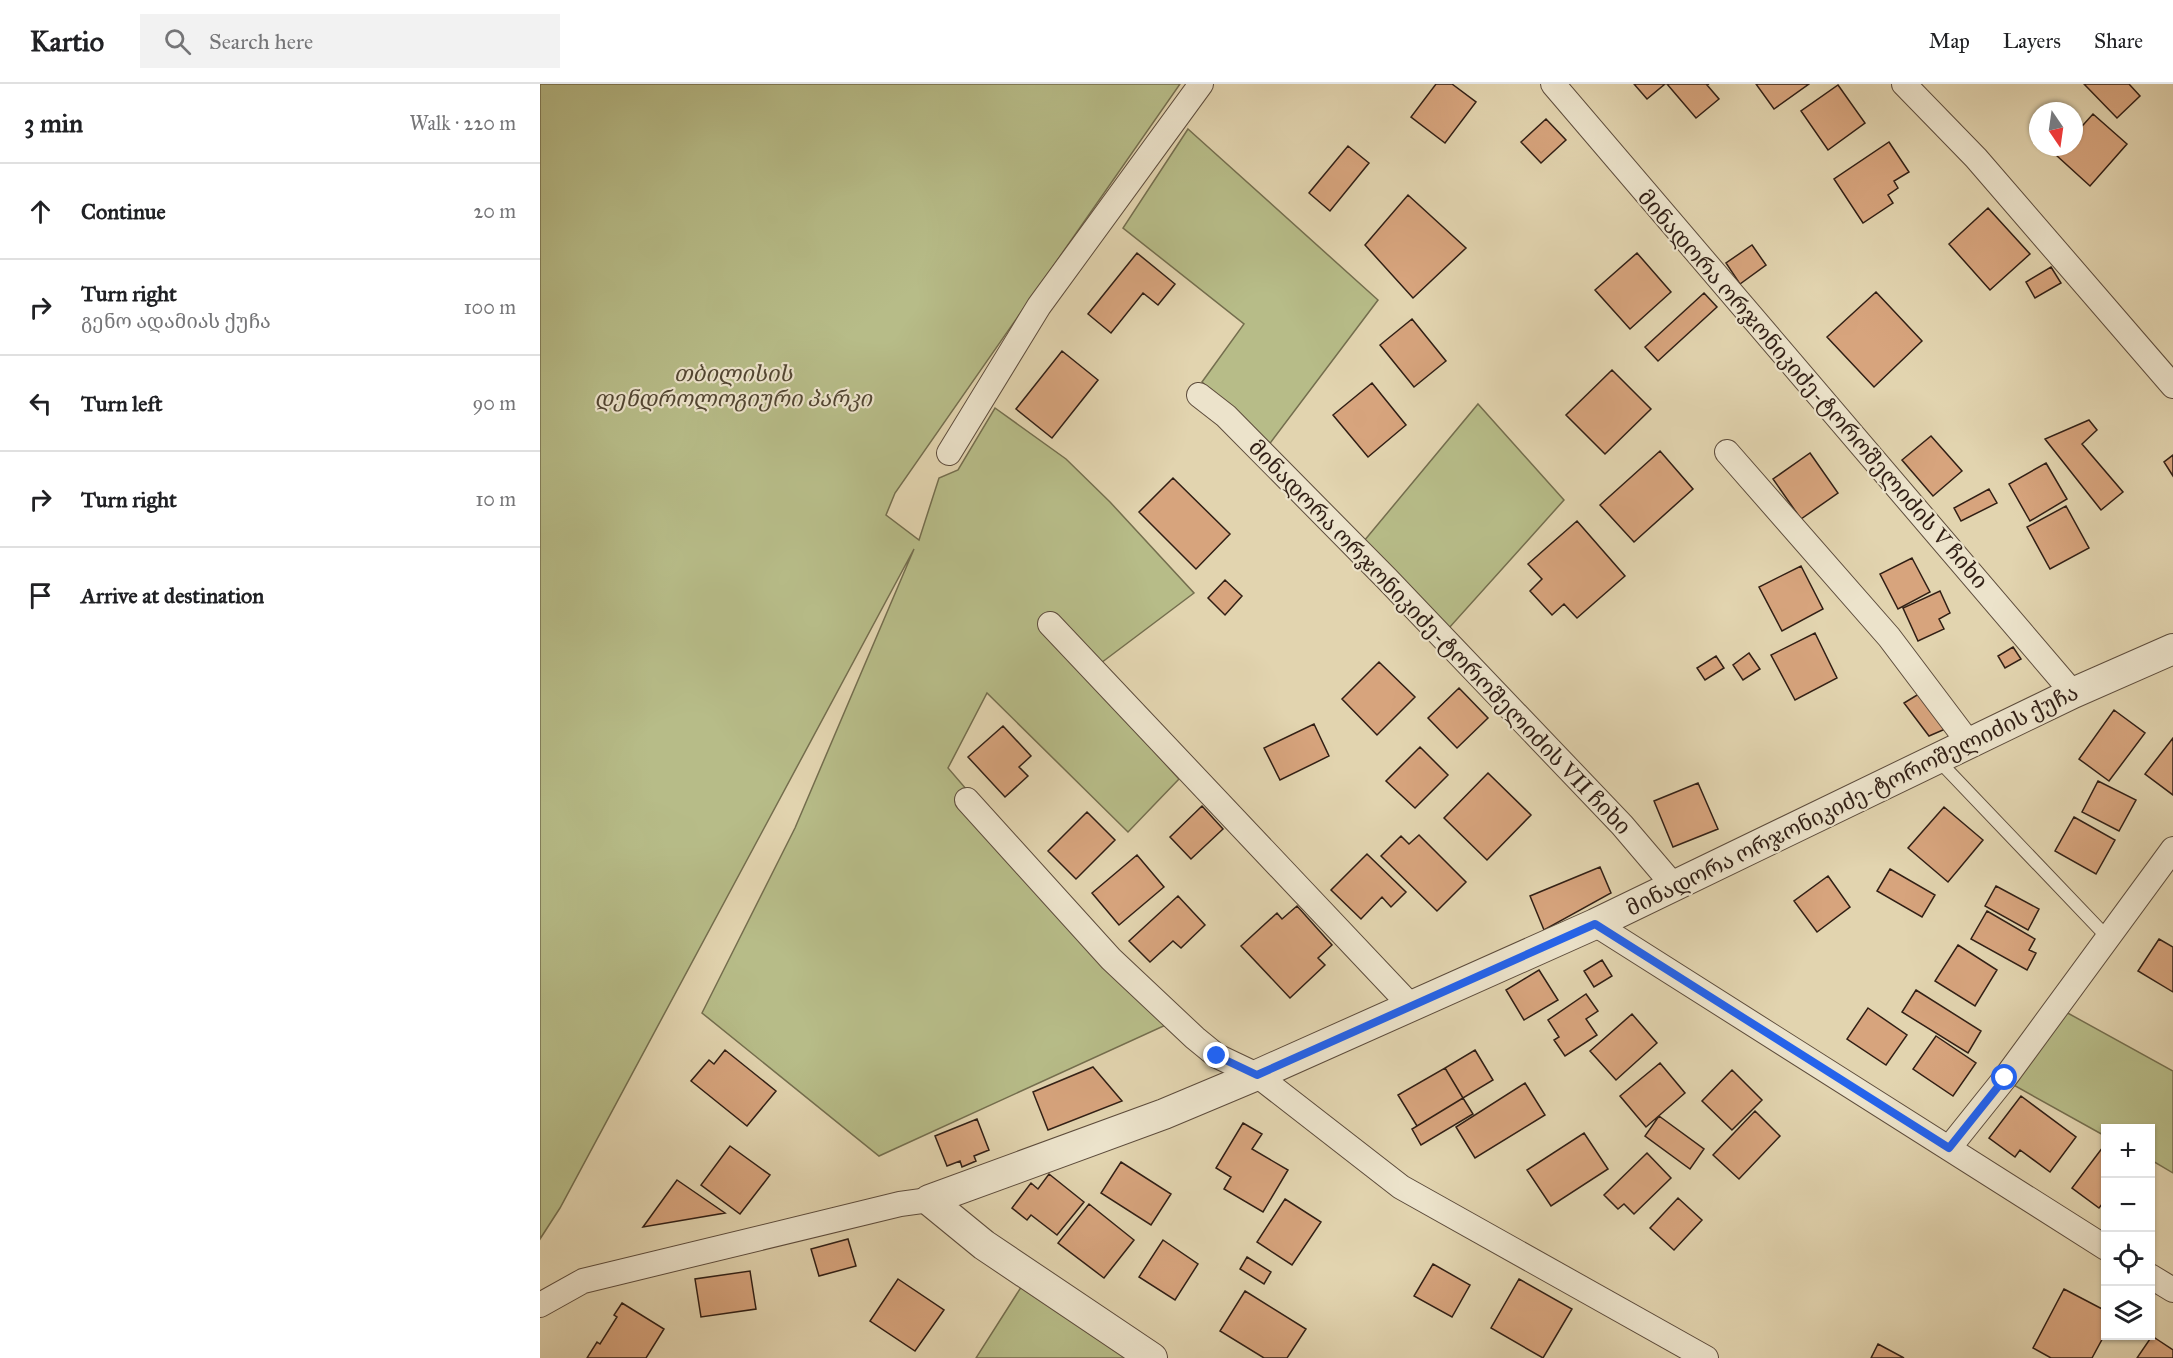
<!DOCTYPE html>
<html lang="en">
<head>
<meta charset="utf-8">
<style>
  :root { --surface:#fff; --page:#f2f2f2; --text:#202124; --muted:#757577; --line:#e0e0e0 }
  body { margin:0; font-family:"IM FELL Great Primer","Noto Serif Georgian",serif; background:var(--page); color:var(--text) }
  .controls { position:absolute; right:18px; bottom:18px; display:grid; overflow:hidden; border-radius:0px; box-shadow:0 2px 4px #0004 }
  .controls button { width:54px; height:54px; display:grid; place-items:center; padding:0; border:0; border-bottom:2px solid var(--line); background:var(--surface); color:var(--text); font:30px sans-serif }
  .compass { position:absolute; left:1489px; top:18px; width:54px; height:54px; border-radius:50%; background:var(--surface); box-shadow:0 2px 4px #0004; rotate:167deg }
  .stop { position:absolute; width:18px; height:18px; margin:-14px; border:4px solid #2563eb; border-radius:50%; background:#fff }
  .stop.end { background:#2563eb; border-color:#fff; box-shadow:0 2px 6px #0008 }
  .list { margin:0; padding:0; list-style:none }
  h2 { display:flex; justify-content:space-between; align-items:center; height:78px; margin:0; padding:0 24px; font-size:26px }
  h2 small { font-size:20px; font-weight:400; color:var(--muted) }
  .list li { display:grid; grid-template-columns:39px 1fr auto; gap:18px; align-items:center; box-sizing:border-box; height:96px; padding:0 24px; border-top:2px solid var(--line) }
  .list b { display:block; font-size:22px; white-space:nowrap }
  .list p { margin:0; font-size:20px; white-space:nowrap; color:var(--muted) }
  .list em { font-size:20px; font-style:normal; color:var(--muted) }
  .icon { flex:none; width:33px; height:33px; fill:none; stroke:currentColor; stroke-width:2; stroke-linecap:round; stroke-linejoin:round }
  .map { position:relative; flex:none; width:1633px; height:1274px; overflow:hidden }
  header { display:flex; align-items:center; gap:36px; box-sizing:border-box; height:84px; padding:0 30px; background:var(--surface); border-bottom:2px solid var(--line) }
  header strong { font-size:28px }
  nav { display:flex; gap:33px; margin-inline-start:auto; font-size:21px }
  .search { width:420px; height:54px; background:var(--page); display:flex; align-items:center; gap:15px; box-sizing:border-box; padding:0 21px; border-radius:0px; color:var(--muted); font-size:22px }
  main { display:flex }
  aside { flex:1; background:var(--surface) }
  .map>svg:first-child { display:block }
  .green { fill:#b7bc88; stroke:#746e4e; stroke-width:1.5 }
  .building { fill:#d7a47d; stroke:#311f15; stroke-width:1.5 }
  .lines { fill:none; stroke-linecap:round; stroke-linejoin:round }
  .service-casing { stroke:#5d4c3c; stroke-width:14 }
  .minor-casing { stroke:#5d4c3c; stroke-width:26 }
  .tertiary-casing { stroke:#5d4c3c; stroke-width:32 }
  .service { stroke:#ece3cb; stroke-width:12 }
  .minor { stroke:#ece3cb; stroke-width:24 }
  .tertiary { stroke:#ece3cb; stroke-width:30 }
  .route { stroke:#2563eb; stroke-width:8 }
  .labels { text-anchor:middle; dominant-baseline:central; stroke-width:4.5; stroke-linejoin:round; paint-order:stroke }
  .park-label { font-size:22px; font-style:italic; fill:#524632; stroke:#ece3cb }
  .street-label { font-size:22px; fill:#311f15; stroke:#ece3cb }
</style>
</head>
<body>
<header>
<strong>Kartio</strong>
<div class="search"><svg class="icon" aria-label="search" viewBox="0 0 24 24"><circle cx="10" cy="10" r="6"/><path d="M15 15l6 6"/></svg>Search here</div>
<nav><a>Map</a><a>Layers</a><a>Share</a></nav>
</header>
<main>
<aside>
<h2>3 min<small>Walk · 220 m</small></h2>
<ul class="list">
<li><svg class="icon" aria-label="ahead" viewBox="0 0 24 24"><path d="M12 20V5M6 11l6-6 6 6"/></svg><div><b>Continue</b></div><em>20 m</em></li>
<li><svg class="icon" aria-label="right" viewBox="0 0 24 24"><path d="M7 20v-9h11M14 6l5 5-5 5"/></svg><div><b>Turn right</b><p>გენო ადამიას ქუჩა</p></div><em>100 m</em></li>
<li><svg class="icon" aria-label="left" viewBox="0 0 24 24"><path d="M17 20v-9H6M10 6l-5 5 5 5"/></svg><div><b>Turn left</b></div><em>90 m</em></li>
<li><svg class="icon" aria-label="right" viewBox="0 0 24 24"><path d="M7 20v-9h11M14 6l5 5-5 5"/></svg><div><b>Turn right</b></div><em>10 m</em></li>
<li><svg class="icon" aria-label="arrive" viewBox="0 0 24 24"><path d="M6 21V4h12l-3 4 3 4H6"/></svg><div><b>Arrive at destination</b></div></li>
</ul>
</aside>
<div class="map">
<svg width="1633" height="1274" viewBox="0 0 1633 1274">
  <rect width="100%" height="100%" fill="#e2d4af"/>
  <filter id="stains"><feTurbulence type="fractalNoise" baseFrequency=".00333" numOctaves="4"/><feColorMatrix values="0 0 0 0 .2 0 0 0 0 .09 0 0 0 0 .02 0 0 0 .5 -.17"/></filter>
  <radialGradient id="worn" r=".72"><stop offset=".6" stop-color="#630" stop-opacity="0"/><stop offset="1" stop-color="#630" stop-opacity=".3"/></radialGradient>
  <path class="green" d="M0,0H640L355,409L346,431L379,456L399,394L418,386L455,324L526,375L570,418L654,509L545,591L639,695L588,748L447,609L408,684L628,940L339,1072L162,929L255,744L374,465L20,1124L0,1155Z
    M648,45L838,216L728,362L662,298L704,240L583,144Z
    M938,320L1024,416L909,544L824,457Z
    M1524,927L1633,987V1089L1611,1076L1610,1044H1566L1565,1052L1470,999Z
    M485,1197L597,1274H436Z"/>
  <path class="building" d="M896,0H912L936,18L905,59L871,33Z
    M1094,0H1125L1107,15Z
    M1127,0H1169L1167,1L1179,15L1156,34Z
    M1216,0H1269L1234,25Z
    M1544,0H1589L1600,12L1577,34Z
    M1298,1L1325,39L1288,66L1261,27Z
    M1553,30L1587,60L1550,102L1516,71L1524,63H1534V51Z
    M1006,35L1026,56L1001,79L981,58Z
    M1349,58L1369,88L1354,97L1358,104L1348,111L1353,119L1323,139L1294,95Z
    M808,62L829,79L790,127L769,109Z
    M868,111L926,164L873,214L825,161Z
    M1448,124L1490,170L1450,206L1409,160Z
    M1212,161L1226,181L1200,200L1186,179Z
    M597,169L635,200L618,221L603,209L571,249L548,230Z
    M1097,169L1131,208L1090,245L1055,206Z
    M1511,183L1521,199L1495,214L1486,198Z
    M1336,208L1382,257L1334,303L1287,253Z
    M1164,209L1177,223L1118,277L1105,263Z
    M872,235L906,277L874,303L840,261Z
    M522,267L558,296L512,354L476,325Z
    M1072,286L1111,325L1065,370L1026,331Z
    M832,299L866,341L828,373L793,331Z
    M1549,336L1557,346L1542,360L1583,408L1561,426L1505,355Z
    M1391,352L1422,387L1393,412L1362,376Z
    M1120,367L1153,405L1094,458L1060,421Z
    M1270,369L1298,409L1261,435L1233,395Z
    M1633,371V392L1624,378Z
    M1506,379L1527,415L1490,437L1469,400Z
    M633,394L690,450L656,485L599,428Z
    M1449,405L1457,419L1421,437L1414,424Z
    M1526,422L1549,464L1510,485L1487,443Z
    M1037,437L1085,492L1037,534L1024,520L1012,531L990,507L1002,495L988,480Z
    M1372,474L1390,508L1358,525L1340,490Z
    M1261,482L1283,525L1242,547L1219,503Z
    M685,496L702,512L685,531L668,514Z
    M1400,507L1410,529L1399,535L1404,545L1378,557L1363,524Z
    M1275,549L1297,594L1255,616L1231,571Z
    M1473,563L1481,575L1465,584L1458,572Z
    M1209,569L1220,585L1203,596L1193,581Z
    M1176,572L1184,584L1165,596L1157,584Z
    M839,578L875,613L837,651L802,615Z
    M919,604L948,634L917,664L888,634Z
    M1382,608L1410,643L1389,652L1364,619Z
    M1574,626L1605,649L1569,697L1539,675Z
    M774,640L789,672L740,696L724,664Z
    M463,642L491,672L479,683L488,692L465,713L428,673Z
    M1633,654V711L1605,690Z
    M880,663L908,691L875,724L846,697Z
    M948,689L991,731L947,776L904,734Z
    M1558,697L1596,716L1579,747L1542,728Z
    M1158,699L1178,745L1133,763L1114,717Z
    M662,722L683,745L651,775L630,753Z
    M1404,723L1443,756L1408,798L1368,764Z
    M547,728L575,756L536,795L508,767Z
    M1534,733L1575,756L1556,790L1515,767Z
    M879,751L926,798L897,827L841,772L861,752L869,760Z
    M827,770L866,808L851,823L842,813L821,835L791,806Z
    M597,771L624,803L579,841L552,809Z
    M1060,783L1071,809L1004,846L990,812Z
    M1350,785L1395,811L1382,833L1337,807Z
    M1288,792L1310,823L1277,848L1254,817Z
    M1456,802L1499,825L1488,846L1445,822Z
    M638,812L665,841L641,864L633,857L610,878L589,857Z
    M757,822L792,861L778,874L785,881L750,914L701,862L737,829L742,835Z
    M1447,827L1495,855L1489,866L1496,869L1487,886L1431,855Z
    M1619,855L1633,863V908L1598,887Z
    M1418,861L1457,886L1435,922L1395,897Z
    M1062,876L1072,892L1054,903L1044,887Z
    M999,886L1018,916L984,936L966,906Z
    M1376,906L1441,947L1428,969L1362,928Z
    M1046,910L1058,927L1046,935L1057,951L1025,972L1014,956L1019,953L1008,936Z
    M1328,924L1367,951L1346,981L1307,955Z
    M1092,930L1117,959L1076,996L1050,967Z
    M1396,952L1436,979L1413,1012L1373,985Z
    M185,966L236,1007L207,1042L151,997L169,976L174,980Z
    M935,966L953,996L923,1014L905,984Z
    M1120,979L1145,1009L1106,1043L1080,1012Z
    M553,983L582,1017L508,1046L493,1008Z
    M905,984L923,1014L877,1042L858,1011Z
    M1192,986L1222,1016L1192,1046L1162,1017Z
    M985,999L1005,1031L935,1074L916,1043Z
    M1481,1012L1536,1053L1510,1088L1480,1066L1475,1073L1449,1054Z
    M923,1014L933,1030L881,1061L872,1045Z
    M1215,1027L1240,1052L1199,1095L1173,1071Z
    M1119,1032L1164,1065L1150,1085L1105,1052Z
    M437,1035L449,1066L434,1072L436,1077L422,1083L420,1077L407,1082L395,1052Z
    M703,1039L722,1050L712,1065L748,1086L723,1128L684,1105L691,1093L676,1084Z
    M1044,1049L1068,1085L1011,1122L987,1086Z
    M1566,1059V1115L1559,1124L1532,1104Z
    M190,1062L230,1091L200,1130L161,1101Z
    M1107,1069L1131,1094L1094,1130L1084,1120L1078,1125L1064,1111Z
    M581,1078L631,1110L611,1141L561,1109Z
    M509,1090L544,1118L517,1151L491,1131L487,1136L472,1124L491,1099L498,1105Z
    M137,1096L185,1129L103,1143Z
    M1138,1114L1162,1136L1134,1166L1110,1144Z
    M745,1115L781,1138L752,1181L717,1158Z
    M549,1120L594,1156L564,1194L518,1159Z
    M308,1155L316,1182L279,1192L271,1165Z
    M623,1156L658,1180L635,1216L599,1193Z
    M707,1173L731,1188L724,1200L700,1185Z
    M893,1180L930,1201L912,1233L874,1212Z
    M210,1187L216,1225L161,1233L155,1195Z
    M358,1195L404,1226L375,1267L330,1237Z
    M979,1195L1032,1225L1003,1274L951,1244Z
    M1524,1205L1566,1227V1248L1552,1274H1511L1493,1264Z
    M705,1207L766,1245L747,1274H724L680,1247Z
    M82,1219L124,1245L106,1274H47L57,1258L60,1260L77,1233L74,1231Z
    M1612,1252L1633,1266V1274H1597Z
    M1338,1260L1364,1274H1331Z"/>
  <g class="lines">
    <defs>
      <path id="service" d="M1398,676L1568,854"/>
      <path id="minor" d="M1013,0L1533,609
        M1364,0L1436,74L1633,302
        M659,311L686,332L847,495L1082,741L1134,802
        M1187,368L1349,553L1429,659
        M409,369L499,222L661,0
        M510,540L870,921
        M427,716L571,875L655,954L677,972L717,991L861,1103L1166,1274
        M1055,840L1566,1164
        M1409,1064L1465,994L1633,765
        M1610,1192L1633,1206
        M0,1221L43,1197L360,1120L389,1116"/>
      <path id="tertiary" d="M612,1274L444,1161L389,1116L624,1030L717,991L1055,840L1533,609L1633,565"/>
    </defs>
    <use href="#service" class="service-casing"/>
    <use href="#minor" class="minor-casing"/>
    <use href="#tertiary" class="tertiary-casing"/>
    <use href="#service" class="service"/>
    <use href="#minor" class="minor"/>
    <use href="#tertiary" class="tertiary"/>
  </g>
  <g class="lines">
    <path class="route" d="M677,972L717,991L1055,840L1409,1064L1465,994"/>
  </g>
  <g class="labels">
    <g class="park-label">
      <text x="193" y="289">თბილისის<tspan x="193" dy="25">დენდროლოგიური პარკი</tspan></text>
    </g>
    <g class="street-label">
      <text transform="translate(1273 305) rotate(49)">მინადორა ორჯონიკიძე-ტოროშელიძის V ჩიხი</text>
      <text transform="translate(900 553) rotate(46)">მინადორა ორჯონიკიძე-ტოროშელიძის VII ჩიხი</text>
      <text transform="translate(1312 716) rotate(-26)">მინადორა ორჯონიკიძე-ტოროშელიძის ქუჩა</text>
    </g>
  </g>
  <rect width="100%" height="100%" filter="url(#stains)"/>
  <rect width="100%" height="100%" fill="url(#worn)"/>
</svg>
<div class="controls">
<button>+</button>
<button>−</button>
<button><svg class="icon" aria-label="locate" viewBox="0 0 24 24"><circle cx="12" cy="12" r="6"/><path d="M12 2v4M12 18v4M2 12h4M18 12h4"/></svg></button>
<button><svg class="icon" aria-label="layers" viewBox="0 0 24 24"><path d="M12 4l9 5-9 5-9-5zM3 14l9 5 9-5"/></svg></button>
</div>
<svg class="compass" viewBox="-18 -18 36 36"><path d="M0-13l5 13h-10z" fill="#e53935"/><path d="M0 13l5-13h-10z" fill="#757577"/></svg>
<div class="stop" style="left:1465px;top:994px"></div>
<div class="stop end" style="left:677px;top:972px"></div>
</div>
</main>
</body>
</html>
